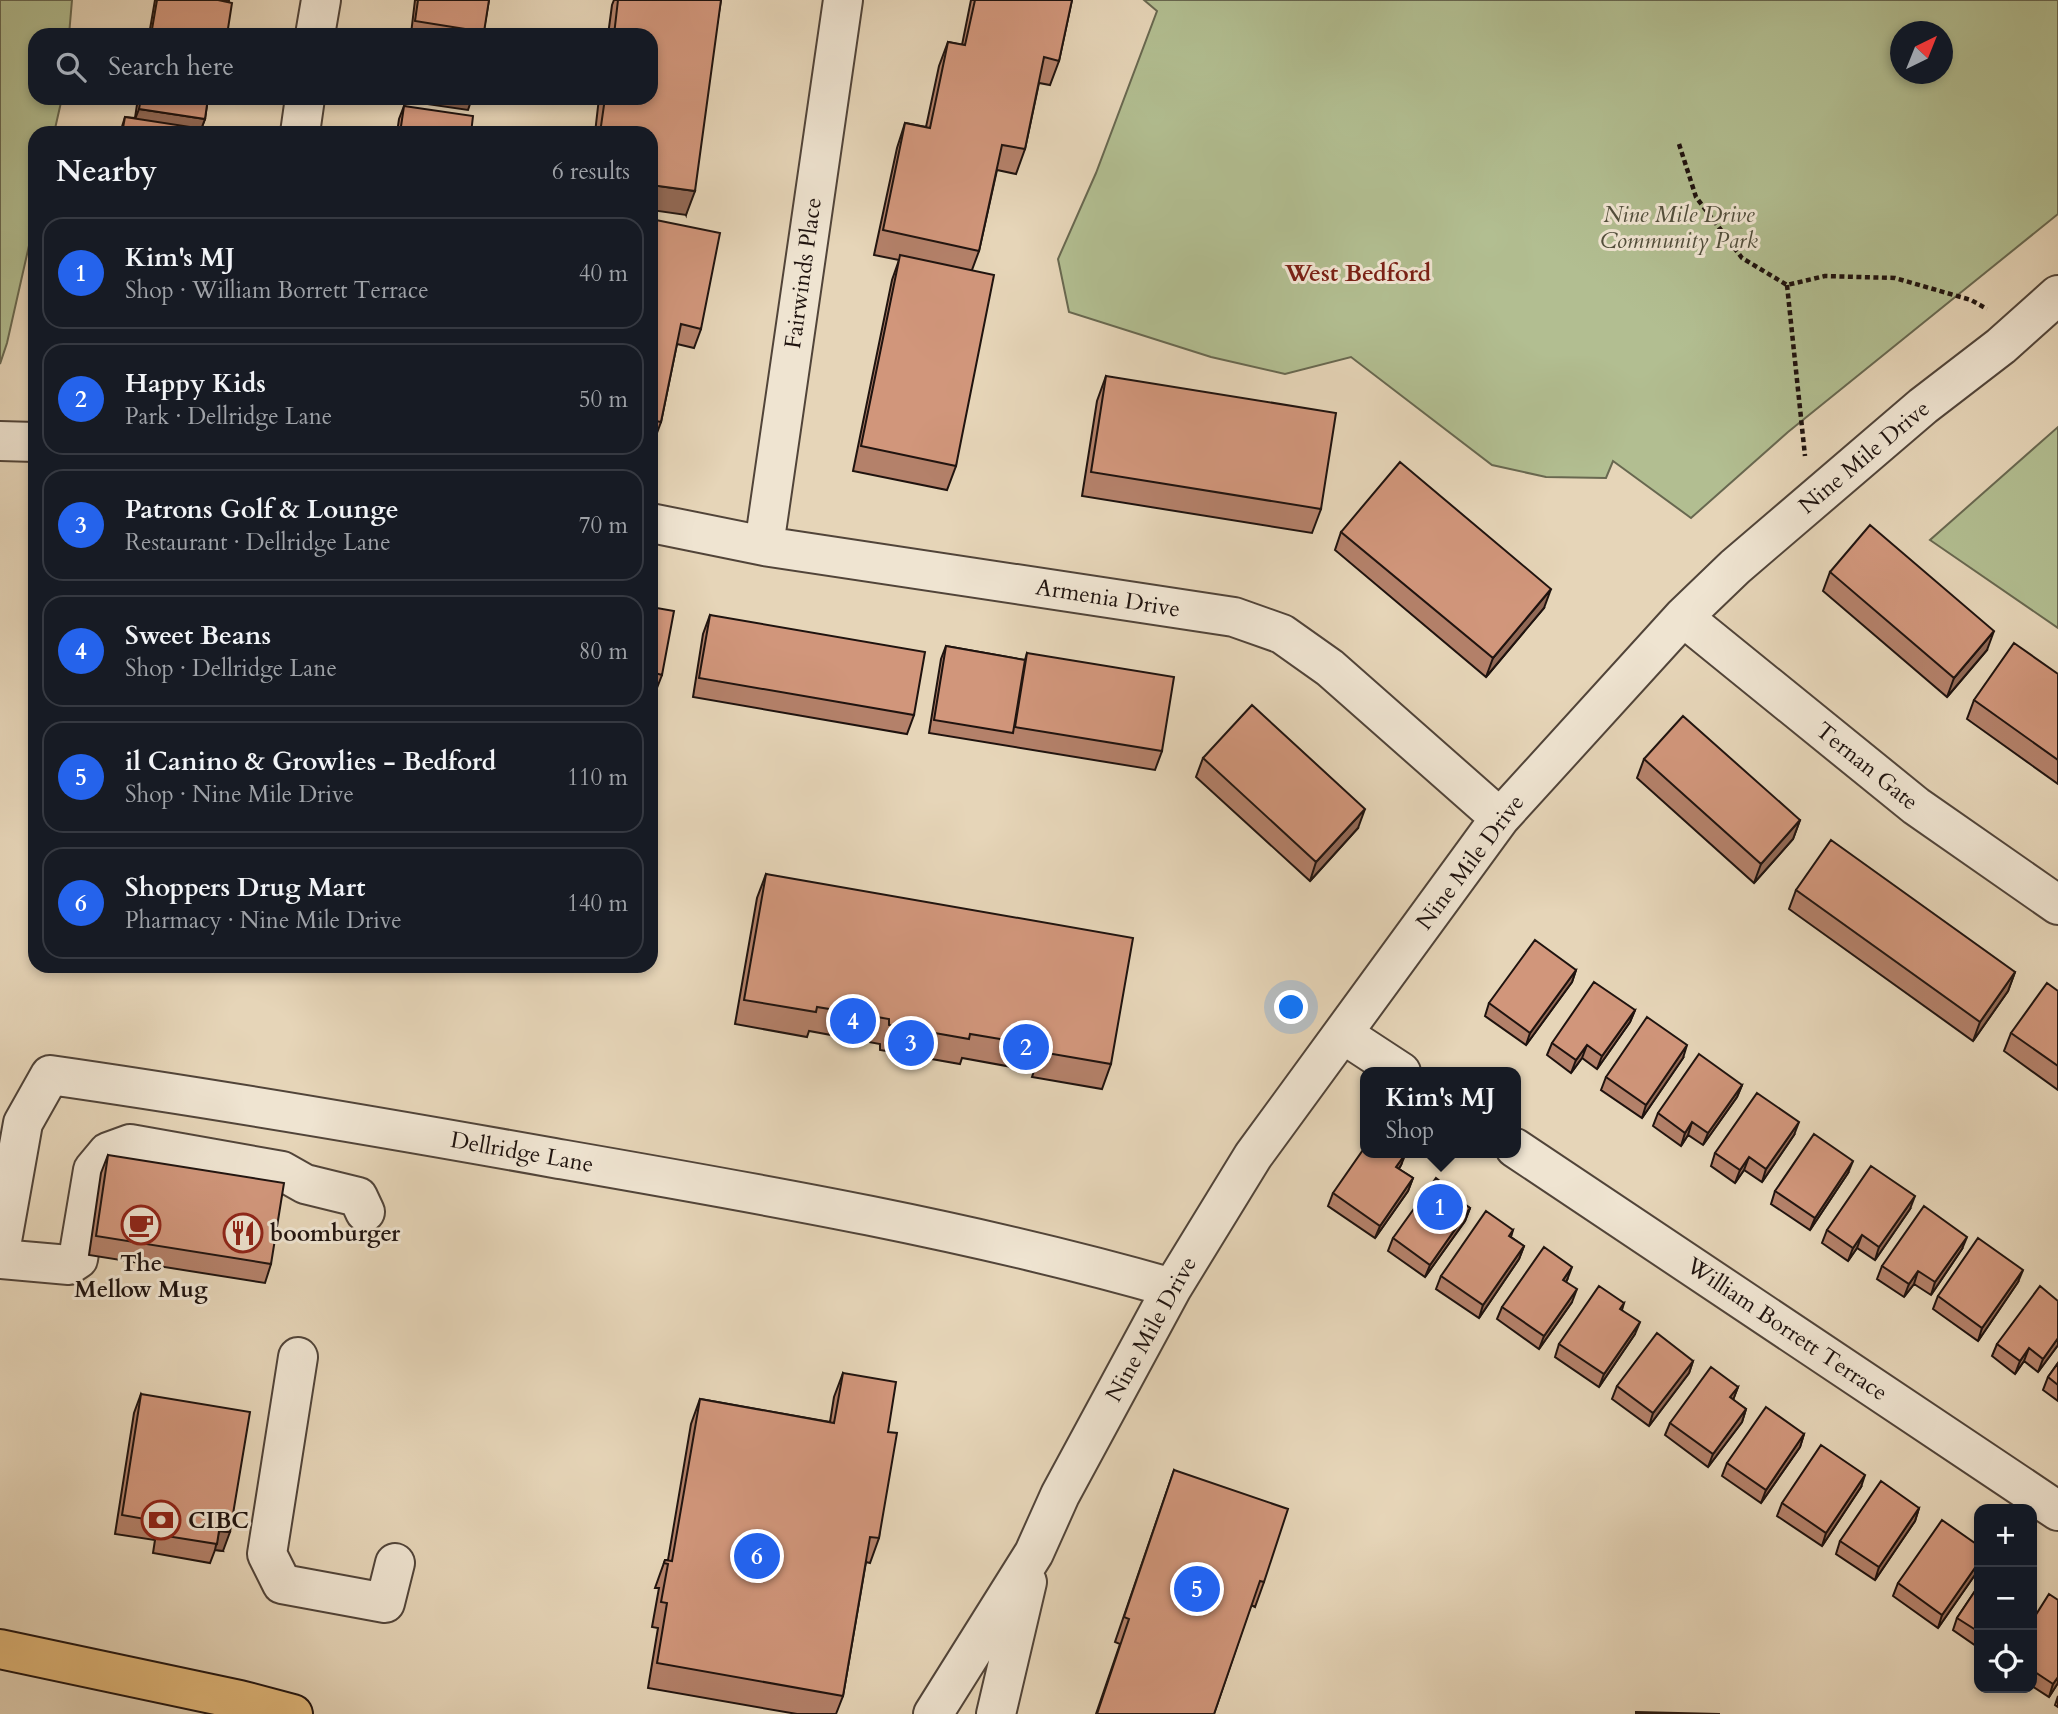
<!DOCTYPE html>
<html lang="en">
<head>
<meta charset="utf-8">
<style>
  :root { --surface:#171b24; --page:#20242c; --text:#f1f3f6; --muted:#9ea1a6; --line:#363941; --accent:#2563eb }
  body { margin:0; font-family:Cardo,serif; background:var(--page); color:var(--text) }
  .controls { position:absolute; right:21px; bottom:21px; display:grid; overflow:hidden; border-radius:14px; box-shadow:0 4px 10px #0003 }
  .controls button { width:63px; height:63px; display:grid; place-items:center; padding:0; border:0; border-bottom:2px solid var(--line); background:var(--surface); color:var(--text); font:35px sans-serif }
  .compass { position:absolute; left:1890px; top:21px; width:63px; height:63px; border-radius:50%; background:var(--surface); box-shadow:0 4px 10px #0003; rotate:43deg }
  .you { position:absolute; left:1292px; top:1008px; width:24px; height:24px; margin:-18px; border:5px solid #fff; border-radius:50%; background:#1a73e8; box-shadow:0 0 0 10px #1a73e833 }
  .badge { display:grid; place-items:center; width:46px; height:46px; border-radius:50%; background:var(--accent); color:#fff; font-size:23px; font-weight:700 }
  .pin { position:absolute; translate:-50% -50%; border:4px solid #fff; box-shadow:0 2px 7px #0006 }
  .popup { position:absolute; left:1360px; top:1067px; width:161px; height:91px; box-sizing:border-box; display:grid; place-content:center; border-radius:14px; background:var(--surface); filter:drop-shadow(0 2px 5px #0005); font-size:23px; white-space:nowrap; color:var(--muted) }
  .popup b { font-size:26px; color:var(--text) }
  .popup::after { content:''; position:absolute; left:50%; top:100%; margin-left:-14px; border:14px solid transparent; border-top-color:var(--surface) }
  .list { margin:0; padding:0; list-style:none }
  h2 { display:flex; justify-content:space-between; align-items:center; height:91px; margin:0; padding:0 28px; font-size:30px }
  h2 small { font-size:23px; font-weight:400; color:var(--muted) }
  .list li { display:grid; grid-template-columns:46px 1fr auto; gap:21px; align-items:center; box-sizing:border-box; height:112px; margin:0 14px 14px; padding:0 14px; border:2px solid var(--line); border-radius:21px }
  .list b { display:block; font-size:26px; white-space:nowrap }
  .list p { margin:0; font-size:23px; white-space:nowrap; color:var(--muted) }
  .list em { font-size:23px; font-style:normal; color:var(--muted) }
  .icon { flex:none; width:38px; height:38px; fill:none; stroke:currentColor; stroke-width:2; stroke-linecap:round; stroke-linejoin:round }
  .map { position:relative; flex:none; width:2058px; height:1714px; overflow:hidden }
  .search { position:absolute; background:var(--surface); box-shadow:0 4px 10px #0003; left:28px; top:28px; width:630px; height:77px; display:flex; align-items:center; gap:18px; box-sizing:border-box; padding:0 24px; border-radius:21px; color:var(--muted); font-size:26px }
  .panel { position:absolute; background:var(--surface); box-shadow:0 4px 10px #0003; left:28px; top:126px; width:630px; height:847px; border-radius:21px }
  .map>svg:first-child { display:block }
  .green { fill:#b2be91; stroke:#686850; stroke-width:2; fill-rule:evenodd }
  .lines { fill:none; stroke-linecap:round; stroke-linejoin:round }
  .minor-casing { stroke:#514439; stroke-width:42 }
  .major-casing { stroke:#1f130f; stroke-width:42 }
  .path { stroke:#1f130f; stroke-width:4.5; stroke-dasharray:5 3.5; stroke-linecap:butt }
  .minor { stroke:#efe4d1; stroke-width:38 }
  .major { stroke:#e3ba7c; stroke-width:38 }
  .wall { fill:#b4816a; stroke:#1f130f; stroke-width:2 }
  .shaded-wall { fill:#926956; stroke:#1f130f; stroke-width:2 }
  .building { fill:#d1967b; stroke:#1f130f; stroke-width:2 }
  .labels { text-anchor:middle; dominant-baseline:central; stroke-width:6; stroke-linejoin:round; paint-order:stroke }
  .park-label { font-size:23px; font-style:italic; fill:#524f3c; stroke:#efe4d1 }
  .street-label { font-size:23px; fill:#1f130f; stroke:#efe4d1 }
  .poi-label { font-size:23px; font-weight:bold; fill:#1f130f; stroke:#efe4d1; text-anchor:start }
  .neighbourhood-label { font-size:24px; font-weight:bold; fill:#7a1f14; stroke:#efe4d1 }
</style>
</head>
<body>
<div class="map">
<svg width="2058" height="1714" viewBox="0 0 2058 1714">
  <rect width="100%" height="100%" fill="#e6d5b8"/>
  <filter id="stains"><feTurbulence type="fractalNoise" baseFrequency=".00286" numOctaves="4"/><feColorMatrix values="0 0 0 0 .2 0 0 0 0 .09 0 0 0 0 .02 0 0 0 .5 -.17"/></filter>
  <radialGradient id="worn" r=".72"><stop offset=".6" stop-color="#630" stop-opacity="0"/><stop offset="1" stop-color="#630" stop-opacity=".3"/></radialGradient>
  <path class="green" d="M0,0H72L69,35H35V98H62L54,133H35V219L7,343L0,364Z
    M1144,0H2058V214L1788,432L1691,518L1613,461L1606,478L1546,477L1492,465L1351,357L1285,374L1211,357L1069,312L1058,259L1096,173L1157,11ZM1900,32H1942V74H1900Z
    M2058,427V628L1930,540Z"/>
  <g class="lines">
    <defs>
      <path id="minor" d="M315,35L321,0
        M300,133L305,98
        M0,441L35,442
        M651,523L764,546L1234,617L1282,634L1330,668L1500,818
        M764,546L843,0
        M1683,617L1916,806L2058,905
        M1343,1034L1401,1072
        M1515,1148L2058,1511
        M0,1252L23,1123L50,1075C218,1099 386,1128 554,1158C761,1194 970,1230 1172,1288
        M0,1259L69,1265L78,1259L93,1170L108,1152L130,1144L282,1171L305,1184L358,1197L365,1212
        M298,1357L267,1554L282,1584L385,1603L395,1563
        M933,1714L1034,1553L1060,1495L1172,1288L1253,1156L1500,818L1683,617L1735,567L1923,406L2001,346L2058,295
        M996,1714L1027,1582"/>
      <path id="major" d="M0,1649L240,1700L293,1714"/>
    </defs>
    <use href="#minor" class="minor-casing"/>
    <use href="#major" class="major-casing"/>
    <path class="path" d="M1679,144L1696,197L1742,258L1787,285L1825,276L1895,278L1971,300L1987,309
      M1787,285L1805,456"/>
    <use href="#minor" class="minor"/>
    <use href="#major" class="major"/>
  </g>
  <path class="wall" d="M155,0H229L227,35H149Z
    M415,0H489L483,35L411,34Z
    M614,0H721L686,215L651,133H595L599,98H651V35H608L612,5Z
    M971,0H1072L1059,61L1050,85L1039,83L1025,149L1016,174L997,170L979,251L972,270L956,466L947,490L853,471L892,280L899,260L874,255L897,148L905,123L926,127L939,66L948,42L962,45Z
    M138,98H208L205,119L200,132L197,131L196,133H120L125,117L135,118Z
    M404,106L471,133H397L399,119Z
    M651,219L701,329L694,348L677,344L661,422L654,441L651,440Z
    M1106,376L1321,509L1312,533L1082,496L1097,401Z
    M1341,532L1544,608L1486,677L1335,550Z
    M1830,572L1987,650L1947,697L1823,591Z
    M651,607L662,675L655,693H651Z
    M710,615L914,715L907,734L693,697L703,634Z
    M946,646L1025,660L1027,653L1162,751L1155,770L929,733L941,659Z
    M2058,674V784L1967,719L1974,700Z
    M1203,758L1358,828L1310,881L1196,777Z
    M1644,759L1800,820L1793,839L1754,883L1637,778Z
    M766,874L1111,1064L1102,1089L1032,1077L1034,1071L962,1058L960,1064L880,1050V1044L809,1031L807,1037L735,1024L757,898Z
    M1796,890L2015,972L2008,991L1973,1041L1789,909Z
    M1576,970L1572,982L1526,1045L1485,1016L1489,1003Z
    M2058,991V1090L2004,1051L2011,1033Z
    M1635,1010L1630,1022L1597,1069L1582,1058L1571,1073L1547,1055L1552,1043Z
    M1683,1058L1642,1118L1601,1090L1606,1077Z
    M1742,1085L1737,1097L1703,1145L1688,1135L1681,1146L1653,1126L1658,1113Z
    M1794,1135L1762,1182L1744,1170L1735,1183L1711,1166L1715,1153Z
    M108,1155L271,1264L265,1283L89,1255L101,1173Z
    M1401,1165L1399,1169L1413,1178L1408,1191L1375,1238L1328,1206L1333,1193Z
    M1848,1173L1810,1230L1771,1204L1775,1191Z
    M1454,1192L1453,1196L1470,1208L1465,1221L1425,1277L1388,1251L1393,1238Z
    M1910,1209L1875,1260L1857,1248L1848,1261L1822,1243L1827,1230Z
    M1513,1230L1511,1237L1524,1246L1519,1259L1479,1318L1436,1289L1441,1276Z
    M1962,1249L1931,1295L1914,1284L1904,1297L1877,1279L1882,1266Z
    M1567,1280L1566,1282L1572,1302L1539,1349L1497,1319L1502,1307Z
    M2018,1282L1978,1341L1933,1309L1938,1296Z
    M1624,1303L1622,1310L1635,1334L1599,1387L1555,1357L1559,1344Z
    M1997,1344L2058,1345L2038,1372L2024,1361L2015,1374L1992,1356Z
    M1693,1361L1689,1373L1649,1426L1612,1399L1617,1386Z
    M2058,1363V1401L2043,1390L2048,1377Z
    M843,1373L888,1432L879,1538L870,1563L866,1562L843,1696L836,1714H797L648,1688L658,1628L652,1627L659,1588H655L665,1560H668L691,1424L700,1399L830,1422L834,1397Z
    M1738,1387L1733,1400L1746,1409L1742,1422L1708,1467L1665,1435L1670,1423Z
    M141,1394L223,1551L215,1550L210,1563L153,1553L155,1540L115,1534L134,1413Z
    M1804,1434L1800,1447L1761,1503L1722,1476L1727,1463Z
    M1174,1470L1264,1582L1255,1607L1251,1605L1214,1714H1096L1120,1644L1115,1642Z
    M1861,1487L1822,1546L1777,1516L1782,1503Z
    M1919,1508L1915,1521L1875,1580L1836,1554L1840,1541Z
    M1979,1546V1569L1938,1628L1893,1596L1898,1583Z
    M1979,1585V1648L1953,1630L1957,1618Z
    M2032,1621L2058,1683L2049,1697L2032,1686Z
    M2058,1696V1707L2055,1705Z"/>
  <path class="shaded-wall" d="M399,98H472L468,110L399,100Z
    M139,109L205,119L200,132L134,122Z
    M651,185L695,191L686,215L651,210Z
    M1551,589L1544,608L1486,677L1493,658Z
    M1994,631L1987,650L1947,697L1954,678Z
    M1365,809L1358,828L1310,881L1316,862Z
    M1800,820L1793,839L1754,883L1761,864Z
    M1576,970L1572,982L1526,1045L1530,1033Z
    M2015,972L2008,991L1973,1041L1980,1022Z
    M1635,1010L1630,1022L1597,1069L1602,1056Z
    M1587,1045L1582,1058L1571,1073L1576,1060Z
    M1687,1045L1683,1058L1642,1118L1646,1105Z
    M1742,1085L1737,1097L1703,1145L1708,1133Z
    M1692,1122L1688,1135L1681,1146L1685,1133Z
    M1799,1122L1794,1135L1762,1182L1766,1169Z
    M1406,1153L1401,1165L1391,1180L1396,1167Z
    M1749,1157L1744,1170L1735,1183L1740,1170Z
    M1853,1161L1848,1173L1810,1230L1815,1218Z
    M1413,1178L1408,1191L1375,1238L1380,1226Z
    M1915,1196L1910,1209L1875,1260L1879,1247Z
    M1470,1208L1465,1221L1425,1277L1430,1265Z
    M1862,1235L1857,1248L1848,1261L1853,1248Z
    M1967,1237L1962,1249L1931,1295L1935,1282Z
    M1524,1246L1519,1259L1479,1318L1483,1305Z
    M1572,1267L1567,1280L1559,1293L1563,1280Z
    M2023,1270L2018,1282L1978,1341L1982,1328Z
    M1918,1271L1914,1284L1904,1297L1909,1284Z
    M1577,1289L1572,1302L1539,1349L1544,1336Z
    M1640,1322L1635,1334L1599,1387L1604,1374Z
    M2058,1338V1345L2038,1372L2043,1359Z
    M2029,1348L2024,1361L2015,1374L2020,1361Z
    M1693,1361L1689,1373L1649,1426L1653,1413Z
    M1738,1387L1733,1400L1730,1397Z
    M1746,1409L1742,1422L1708,1467L1713,1454Z
    M1804,1434L1800,1447L1761,1503L1766,1490Z
    M1865,1475L1861,1487L1822,1546L1826,1533Z
    M1919,1508L1915,1521L1875,1580L1879,1567Z
    M219,1531L230,1532L223,1551L215,1550Z
    M1979,1562V1569L1938,1628L1942,1615Z
    M2058,1677V1683L2049,1697L2053,1684Z"/>
  <path class="building" d="M157,0H218L232,3L227,35H151Z
    M418,0H489L484,32L415,21Z
    M618,0H721L695,191L651,185V133H600L605,98H651V35H614Z
    M975,0H1072L1059,61L1044,57L1025,149L1002,145L979,251L883,230L905,123L930,128L948,42L965,45Z
    M141,98H208L205,119L139,109Z
    M404,106L473,116L471,133H400Z
    M125,117L197,128L196,133H122Z
    M651,219L720,233L701,329L681,324L661,422L651,420Z
    M900,255L994,275L956,466L861,446Z
    M1106,376L1336,413L1321,509L1091,472Z
    M1400,462L1551,589L1493,658L1341,532Z
    M1870,525L1994,631L1954,678L1830,572Z
    M651,607L674,611L662,675L651,672Z
    M710,615L925,652L914,715L699,678Z
    M2014,643L2058,674V760L1974,700Z
    M946,646L1025,660L1013,733L934,720Z
    M1027,653L1174,677L1162,751L1015,727Z
    M1252,705L1365,809L1316,862L1203,758Z
    M1683,716L1800,820L1761,864L1644,759Z
    M1831,840L2015,972L1980,1022L1796,890Z
    M766,874L1133,938L1111,1064L1041,1052L1043,1046L970,1034L969,1039L889,1025V1019L817,1007L816,1012L744,1000Z
    M1535,940L1576,970L1530,1033L1489,1003Z
    M1594,982L1635,1010L1602,1056L1587,1045L1576,1060L1552,1043Z
    M2047,983L2058,991V1066L2011,1033Z
    M1647,1017L1687,1045L1646,1105L1606,1077Z
    M1699,1054L1742,1085L1708,1133L1692,1122L1685,1133L1658,1113Z
    M1757,1093L1799,1122L1766,1169L1749,1157L1740,1170L1715,1153Z
    M1814,1134L1853,1161L1815,1218L1775,1191Z
    M1365,1147V1153H1406L1396,1167L1413,1178L1380,1226L1333,1193Z
    M108,1155L284,1183L271,1264L96,1236Z
    M1871,1166L1915,1196L1879,1247L1862,1235L1853,1248L1827,1230Z
    M1436,1178L1454,1192L1452,1195L1470,1208L1430,1265L1393,1238Z
    M1924,1206L1967,1237L1935,1282L1918,1271L1909,1284L1882,1266Z
    M1486,1211L1513,1230L1509,1236L1524,1246L1483,1305L1441,1276Z
    M1978,1238L2023,1270L1982,1328L1938,1296Z
    M1544,1247L1572,1267L1563,1280L1577,1289L1544,1336L1502,1307Z
    M1599,1286L1624,1303L1620,1309L1640,1322L1604,1374L1559,1344Z
    M2040,1286L2058,1301V1338L2043,1359L2029,1348L2020,1361L1997,1344Z
    M1657,1333L1693,1361L1653,1413L1617,1386Z
    M2058,1363V1385L2048,1377Z
    M1711,1367L1738,1387L1730,1397L1746,1409L1713,1454L1670,1423Z
    M843,1373L896,1382L888,1432L897,1433L879,1538L870,1537L843,1696L657,1663L667,1603L661,1602L668,1564L664,1563L665,1560L672,1561L700,1399L834,1423Z
    M141,1394L250,1412L230,1532L219,1531L217,1544L160,1535L162,1522L122,1515Z
    M1766,1407L1804,1434L1766,1490L1727,1463Z
    M1821,1445L1865,1475L1826,1533L1782,1503Z
    M1174,1470L1288,1509L1264,1582L1260,1581L1214,1714H1097L1129,1619L1124,1617Z
    M1881,1481L1919,1508L1879,1567L1840,1541Z
    M1942,1520L1979,1546V1562L1942,1615L1898,1583Z
    M1979,1585V1632L1957,1618Z
    M2049,1594L2058,1600V1677L2053,1684L2032,1670V1621Z
    M1636,1712L1720,1714H1636Z"/>
  <defs>
    <symbol id="cafe-ring" viewBox="-11 -11 22 22"><circle r="9.5" fill="#efe4d1" stroke="#8f2418" stroke-width="1.5"/><path d="M-5.5-4.5H6V0H3Q3 3.5 0 3.5H-2.5Q-5.5 3.5-5.5 0ZM3-3.2v2h1.7v-2ZM-6 4.5H4V6H-6Z" fill="#8f2418"/></symbol>
    <symbol id="restaurant-ring" viewBox="-11 -11 22 22"><circle r="9.5" fill="#efe4d1" stroke="#8f2418" stroke-width="1.5"/><path d="M-5-6h1v4h1v-4h1v4h1v-4h1v5L-1.5 .5V6h-2V.5L-5-1ZM5-6V6H3V1.5H1.5Q1.5-4 5-6Z" fill="#8f2418"/></symbol>
    <symbol id="bank-ring" viewBox="-11 -11 22 22"><circle r="9.5" fill="#efe4d1" stroke="#8f2418" stroke-width="1.5"/><path d="M-6-4H6V4H-6ZM0-2.3a2.3 2.3 0 1 0 0 4.6a2.3 2.3 0 1 0 0-4.6Z" fill="#8f2418"/></symbol>
  </defs>
  <g fill-rule="evenodd">
    <use href="#cafe-ring" x="119" y="1203" width="44" height="44"/>
    <use href="#restaurant-ring" x="221" y="1211" width="44" height="44"/>
    <use href="#bank-ring" x="139" y="1498" width="44" height="44"/>
  </g>
  <g class="labels">
    <g class="park-label">
      <text x="1679" y="214">Nine Mile Drive<tspan x="1679" dy="26">Community Park</tspan></text>
    </g>
    <g class="street-label">
      <text transform="translate(803 273) rotate(-82)">Fairwinds Place</text>
      <text transform="translate(1864 457) rotate(-40)">Nine Mile Drive</text>
      <text transform="translate(1108 598) rotate(9)">Armenia Drive</text>
      <text transform="translate(1867 766) rotate(39)">Ternan Gate</text>
      <text transform="translate(1470 862) rotate(-53)">Nine Mile Drive</text>
      <text transform="translate(522 1152) rotate(10)">Dellridge Lane</text>
      <text transform="translate(1151 1329) rotate(-61)">Nine Mile Drive</text>
      <text transform="translate(1787 1329) rotate(34)">William Borrett Terrace</text>
    </g>
    <g class="poi-label">
      <text x="270" y="1233">boomburger</text>
      <text x="141" y="1263" text-anchor="middle">The<tspan x="141" dy="26">Mellow Mug</tspan></text>
      <text x="188" y="1520">CIBC</text>
    </g>
    <g class="neighbourhood-label">
      <text x="1358" y="273">West Bedford</text>
    </g>
  </g>
  <rect width="100%" height="100%" filter="url(#stains)"/>
  <rect width="100%" height="100%" fill="url(#worn)"/>
</svg>
<div class="controls">
<button>+</button>
<button>−</button>
<button><svg class="icon" aria-label="locate" viewBox="0 0 24 24"><circle cx="12" cy="12" r="6"/><path d="M12 2v4M12 18v4M2 12h4M18 12h4"/></svg></button>
</div>
<svg class="compass" viewBox="-18 -18 36 36"><path d="M0-13l5 13h-10z" fill="#e53935"/><path d="M0 13l5-13h-10z" fill="#9ea1a6"/></svg>
<div class="you"></div>
<div class="pin badge" style="left:1440px;top:1207px">1</div>
<div class="popup"><b>Kim's MJ</b>Shop</div>
<div class="pin badge" style="left:1026px;top:1047px">2</div>
<div class="pin badge" style="left:911px;top:1043px">3</div>
<div class="pin badge" style="left:853px;top:1021px">4</div>
<div class="pin badge" style="left:1197px;top:1589px">5</div>
<div class="pin badge" style="left:757px;top:1556px">6</div>
<div class="search"><svg class="icon" aria-label="search" viewBox="0 0 24 24"><circle cx="10" cy="10" r="6"/><path d="M15 15l6 6"/></svg>Search here</div>
<section class="panel">
<h2>Nearby<small>6 results</small></h2>
<ul class="list">
<li><span class="badge">1</span><div><b>Kim's MJ</b><p>Shop · William Borrett Terrace</p></div><em>40 m</em></li>
<li><span class="badge">2</span><div><b>Happy Kids</b><p>Park · Dellridge Lane</p></div><em>50 m</em></li>
<li><span class="badge">3</span><div><b>Patrons Golf &amp; Lounge</b><p>Restaurant · Dellridge Lane</p></div><em>70 m</em></li>
<li><span class="badge">4</span><div><b>Sweet Beans</b><p>Shop · Dellridge Lane</p></div><em>80 m</em></li>
<li><span class="badge">5</span><div><b>il Canino &amp; Growlies - Bedford</b><p>Shop · Nine Mile Drive</p></div><em>110 m</em></li>
<li><span class="badge">6</span><div><b>Shoppers Drug Mart</b><p>Pharmacy · Nine Mile Drive</p></div><em>140 m</em></li>
</ul>
</section>
</div>
</body>
</html>
